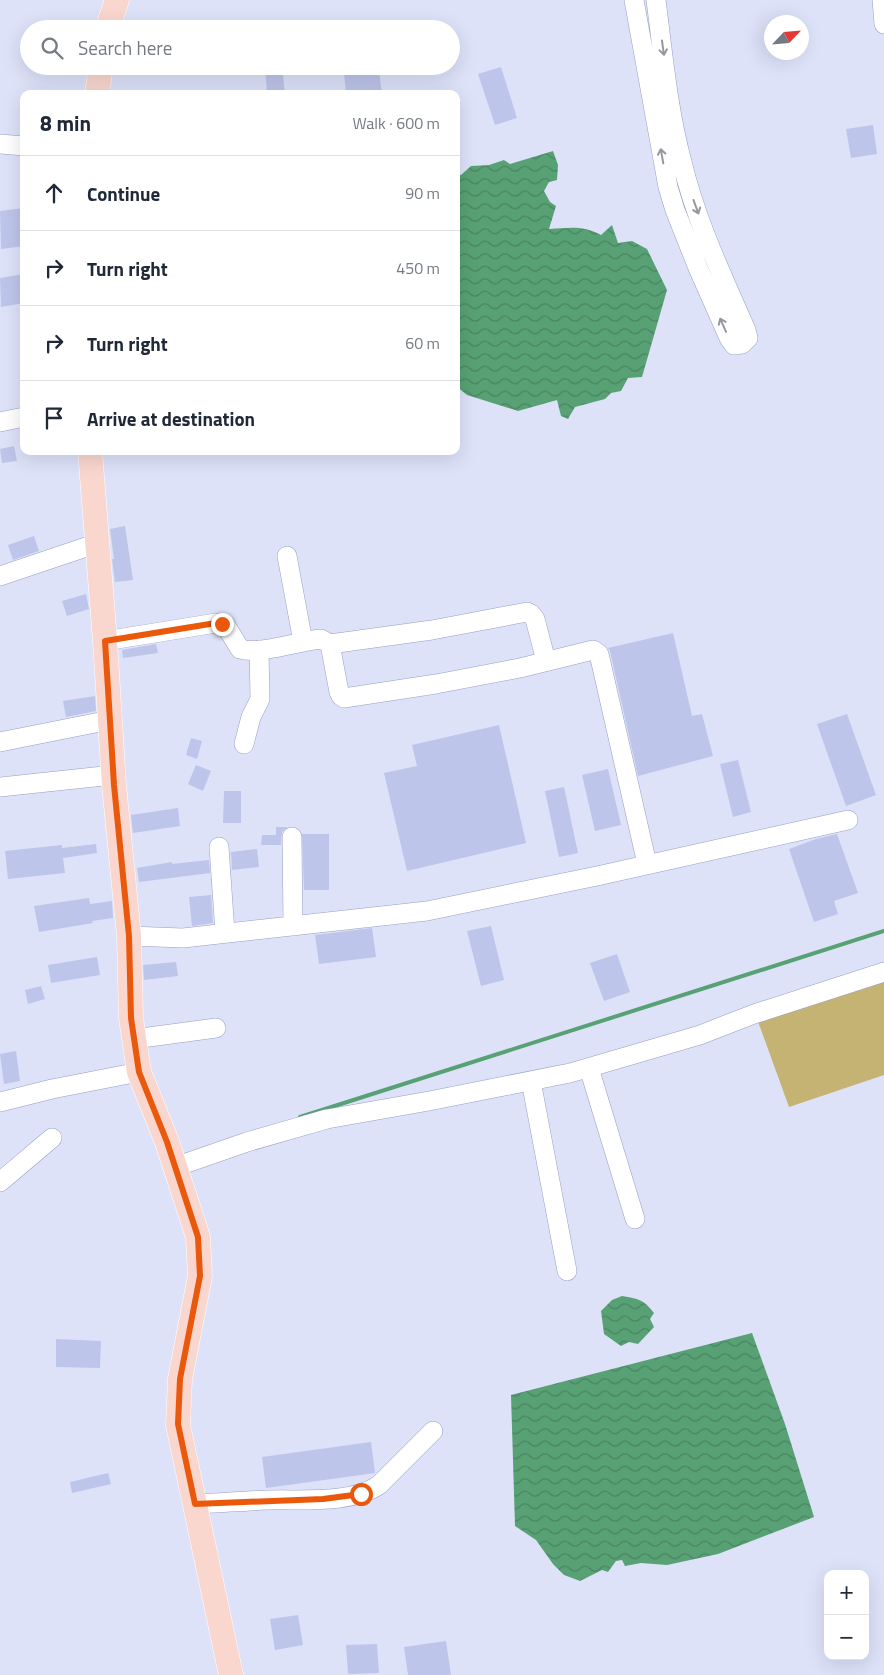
<!DOCTYPE html>
<html lang="en">
<head>
<meta charset="utf-8">
<style>
  :root { --surface:#fff; --page:#f2f2f3; --text:#1f2937; --muted:#747a83; --line:#e0e1e3 }
  body { margin:0; font-family:"Titillium Web",sans-serif; background:var(--page); color:var(--text) }
  .controls { position:absolute; right:15px; bottom:15px; display:grid; overflow:hidden; border-radius:10px; box-shadow:0 5px 20px #0002 }
  .controls button { width:45px; height:45px; display:grid; place-items:center; padding:0; border:0; border-bottom:1px solid var(--line); background:var(--surface); color:var(--text); font:25px sans-serif }
  .compass { position:absolute; left:764px; top:15px; width:45px; height:45px; border-radius:50%; background:var(--surface); box-shadow:0 5px 20px #0002; rotate:64deg }
  .stop { position:absolute; width:15px; height:15px; margin:-11px; border:4px solid #ea580c; border-radius:50%; background:#fff }
  .stop.end { background:#ea580c; border-color:#fff; box-shadow:0 1px 5px #0008 }
  .list { margin:0; padding:0; list-style:none }
  h2 { display:flex; justify-content:space-between; align-items:center; height:65px; margin:0; padding:0 20px; font-size:21px }
  h2 small { font-size:16px; font-weight:400; color:var(--muted) }
  .list li { display:grid; grid-template-columns:32px 1fr auto; gap:15px; align-items:center; box-sizing:border-box; height:75px; padding:0 20px; border-top:1px solid var(--line) }
  .list b { display:block; font-size:19px; white-space:nowrap }
  .list em { font-size:16px; font-style:normal; color:var(--muted) }
  .icon { flex:none; width:28px; height:28px; fill:none; stroke:currentColor; stroke-width:2; stroke-linecap:round; stroke-linejoin:round }
  .map { position:relative; flex:none; width:884px; height:1675px; overflow:hidden }
  .search { position:absolute; background:var(--surface); box-shadow:0 5px 20px #0002; left:20px; top:20px; width:440px; height:55px; display:flex; align-items:center; gap:12px; box-sizing:border-box; padding:0 18px; border-radius:28px; color:var(--muted); font-size:19px }
  .panel { position:absolute; background:var(--surface); box-shadow:0 5px 20px #0002; left:20px; top:90px; width:440px; height:365px; border-radius:10px }
  .map>svg:first-child { display:block }
  .garden { fill:#c4b373 }
  .water { fill:url(#water-waves) }
  .lines { fill:none; stroke-linecap:round; stroke-linejoin:round }
  .stream { stroke:#58a175; stroke-width:4 }
  .building { fill:#bdc5ea }
  .minor-casing { stroke:#979fc3; stroke-width:20 }
  .major-casing { stroke:#fff; stroke-width:25 }
  .minor { stroke:#fff; stroke-width:19 }
  .major { stroke:#f9d7ce; stroke-width:24 }
  .oneway { stroke:#96979e }
  .route { stroke:#ea580c; stroke-width:6 }
</style>
</head>
<body>
<div class="map">
<svg width="884" height="1675" viewBox="0 0 884 1675">
  <defs>
    <pattern id="water-waves" width="16" height="10" patternUnits="userSpaceOnUse" patternTransform="scale(1.25)"><rect width="16" height="10" fill="#58a175"/><path d="M0 5q4-4 8 0t8 0" fill="none" stroke="#498461"/></pattern>
  </defs>
  <rect width="100%" height="100%" fill="#dde2f9"/>
  <path class="garden" d="M884,974V1075L789,1107L756,1016Z"/>
  <path class="water" d="M553,151L558,165L557,180L549,182L544,191L550,202L556,206L549,229C569,228 583,225 601,235L612,225L618,243L632,241L647,249L667,290L642,377L628,378L621,391L611,393L605,399L575,407L568,419L561,416L557,400L518,411L467,395L456,386V174L461,175L471,166L489,165L504,160L510,164Z
    M622,1296C639,1299 643,1299 654,1313L650,1319L654,1327L638,1344L629,1342L621,1346L604,1334L601,1311L612,1300Z
    M752,1333L785,1424L814,1517L718,1554L667,1565L641,1563L625,1566L622,1560L616,1561L608,1572L602,1570L580,1581L564,1575L553,1564L536,1540L515,1526L511,1395Z"/>
  <g class="lines">
    <path class="stream" d="M300,1117L884,931"/>
  </g>
  <path class="building" d="M265,66H282L285,94H267Z
    M501,67L517,118L495,125L478,74Z
    M379,70L382,94H346L344,73Z
    M873,125L877,154L851,158L846,129Z
    M24,208V246L1,249L0,211Z
    M24,274V303L1,307L0,278Z
    M14,446L17,461L2,463L0,449Z
    M125,526L133,580L115,582L112,559H114L110,529Z
    M34,536L39,551L13,560L8,545Z
    M86,594L89,609L67,616L62,601Z
    M673,633L692,716L702,714L713,756L638,776L610,651L608,648Z
    M156,644L158,653L123,658L122,650Z
    M95,696L96,711L66,717L63,701Z
    M847,714L876,795L846,806L817,724Z
    M499,725L526,843L407,871L384,773L417,766L412,745Z
    M191,738L202,741L197,759L186,755Z
    M738,760L751,812L733,817L720,764Z
    M196,765L211,771L203,791L188,784Z
    M608,769L621,825L595,831L582,775Z
    M564,787L578,853L559,857L545,791Z
    M224,791H241V823H223Z
    M178,808L180,826L133,833L131,815Z
    M276,827H288L282,832L281,845H261L262,835H276Z
    M302,834H329V890H304Z
    M837,834L858,893L834,901L838,914L814,922L789,849L816,839Z
    M96,844L97,853L63,858L65,873L8,879L5,851L62,845V848Z
    M257,849L259,867L232,870L231,852Z
    M209,860L210,873L139,882L137,868L172,862V864Z
    M211,895L213,923L192,926L189,897Z
    M89,898L90,904L112,901L113,918L92,921L93,923L39,932L34,906Z
    M491,926L504,980L481,986L467,931Z
    M372,928L376,957L319,964L315,935Z
    M617,954L630,992L604,1001L590,963Z
    M97,957L100,975L51,983L48,965Z
    M176,962L178,976L144,980L143,965Z
    M41,986L45,999L28,1004L25,990Z
    M16,1051L20,1081L4,1084L0,1054Z
    M56,1339L101,1341L100,1368L56,1367Z
    M371,1442L375,1473L266,1488L262,1457Z
    M108,1473L111,1484L72,1493L70,1482Z
    M298,1615L303,1645L275,1650L270,1619Z
    M446,1641L451,1675H408L404,1647Z
    M377,1644L379,1673L348,1674L346,1645Z"/>
  <g class="lines">
    <defs>
      <path id="minor" d="M634,0L668,187L675,210L698,268L729,338L734,345L742,344L748,338L746,330C722,275 696,221 682,162C668,110 663,54 656,0
        M882,0L884,24
        M0,144L24,146
        M0,422L24,417
        M287,556L303,642
        M0,576L98,543
        M105,641L216,623L226,626L240,649C259,655 299,641 321,639L330,644L339,692L341,696L344,698L436,684L520,668L593,650L599,654L647,864
        M330,644L432,630L527,612L531,614L535,619L546,661
        M0,742L110,720
        M244,744L251,717L260,699L259,650
        M0,787L113,775
        M292,837L293,926
        M219,847L225,933
        M129,936L183,938L427,911L597,876L848,820
        M134,1039L216,1028
        M589,1068L635,1219
        M531,1081L567,1271
        M0,1102L52,1089L139,1072
        M175,1167L247,1142L327,1119L429,1101L570,1073L700,1035L754,1014L884,972
        M0,1182L52,1138
        M195,1504C219,1503 244,1501 269,1500C302,1499 351,1504 379,1485L433,1431"/>
      <path id="major" d="M107,29L117,0
        M97,94L101,66
        M90,451L105,641L114,785L129,936L131,1018L139,1072L167,1142L198,1237L200,1276L180,1379L178,1425L231,1675"/>
    </defs>
    <use href="#minor" class="minor-casing"/>
    <use href="#major" class="major-casing"/>
    <use href="#minor" class="minor"/>
    <use href="#major" class="major"/>
  </g>
  <defs><path id="oneway-shaft" d="M-6 0H5M1.5-3L5.5 0L1.5 3" fill="none" stroke-width="1.6" stroke-linecap="round" stroke-linejoin="round" transform="scale(1.25)"/></defs>
  <g class="oneway">
    <use href="#oneway-shaft" transform="translate(663 48) rotate(82)"/>
    <use href="#oneway-shaft" transform="translate(662 156) rotate(-100)"/>
    <use href="#oneway-shaft" transform="translate(696 207) rotate(70)"/>
    <use href="#oneway-shaft" transform="translate(723 325) rotate(-114)"/>
  </g>
  <g class="lines">
    <path class="route" d="M222,624L216,623L105,641L114,785L129,936L131,1018L139,1072L167,1142L198,1237L200,1276L180,1379L178,1424L195,1504L323,1499L361,1494"/>
  </g>
</svg>
<div class="controls">
<button>+</button>
<button>−</button>
</div>
<svg class="compass" viewBox="-18 -18 36 36"><path d="M0-13l5 13h-10z" fill="#e53935"/><path d="M0 13l5-13h-10z" fill="#747a83"/></svg>
<div class="stop" style="left:361px;top:1494px"></div>
<div class="stop end" style="left:222px;top:624px"></div>
<div class="search"><svg class="icon" aria-label="search" viewBox="0 0 24 24"><circle cx="10" cy="10" r="6"/><path d="M15 15l6 6"/></svg>Search here</div>
<section class="panel">
<h2>8 min<small>Walk · 600 m</small></h2>
<ul class="list">
<li><svg class="icon" aria-label="ahead" viewBox="0 0 24 24"><path d="M12 20V5M6 11l6-6 6 6"/></svg><div><b>Continue</b></div><em>90 m</em></li>
<li><svg class="icon" aria-label="right" viewBox="0 0 24 24"><path d="M7 20v-9h11M14 6l5 5-5 5"/></svg><div><b>Turn right</b></div><em>450 m</em></li>
<li><svg class="icon" aria-label="right" viewBox="0 0 24 24"><path d="M7 20v-9h11M14 6l5 5-5 5"/></svg><div><b>Turn right</b></div><em>60 m</em></li>
<li><svg class="icon" aria-label="arrive" viewBox="0 0 24 24"><path d="M6 21V4h12l-3 4 3 4H6"/></svg><div><b>Arrive at destination</b></div></li>
</ul>
</section>
</div>
</body>
</html>
